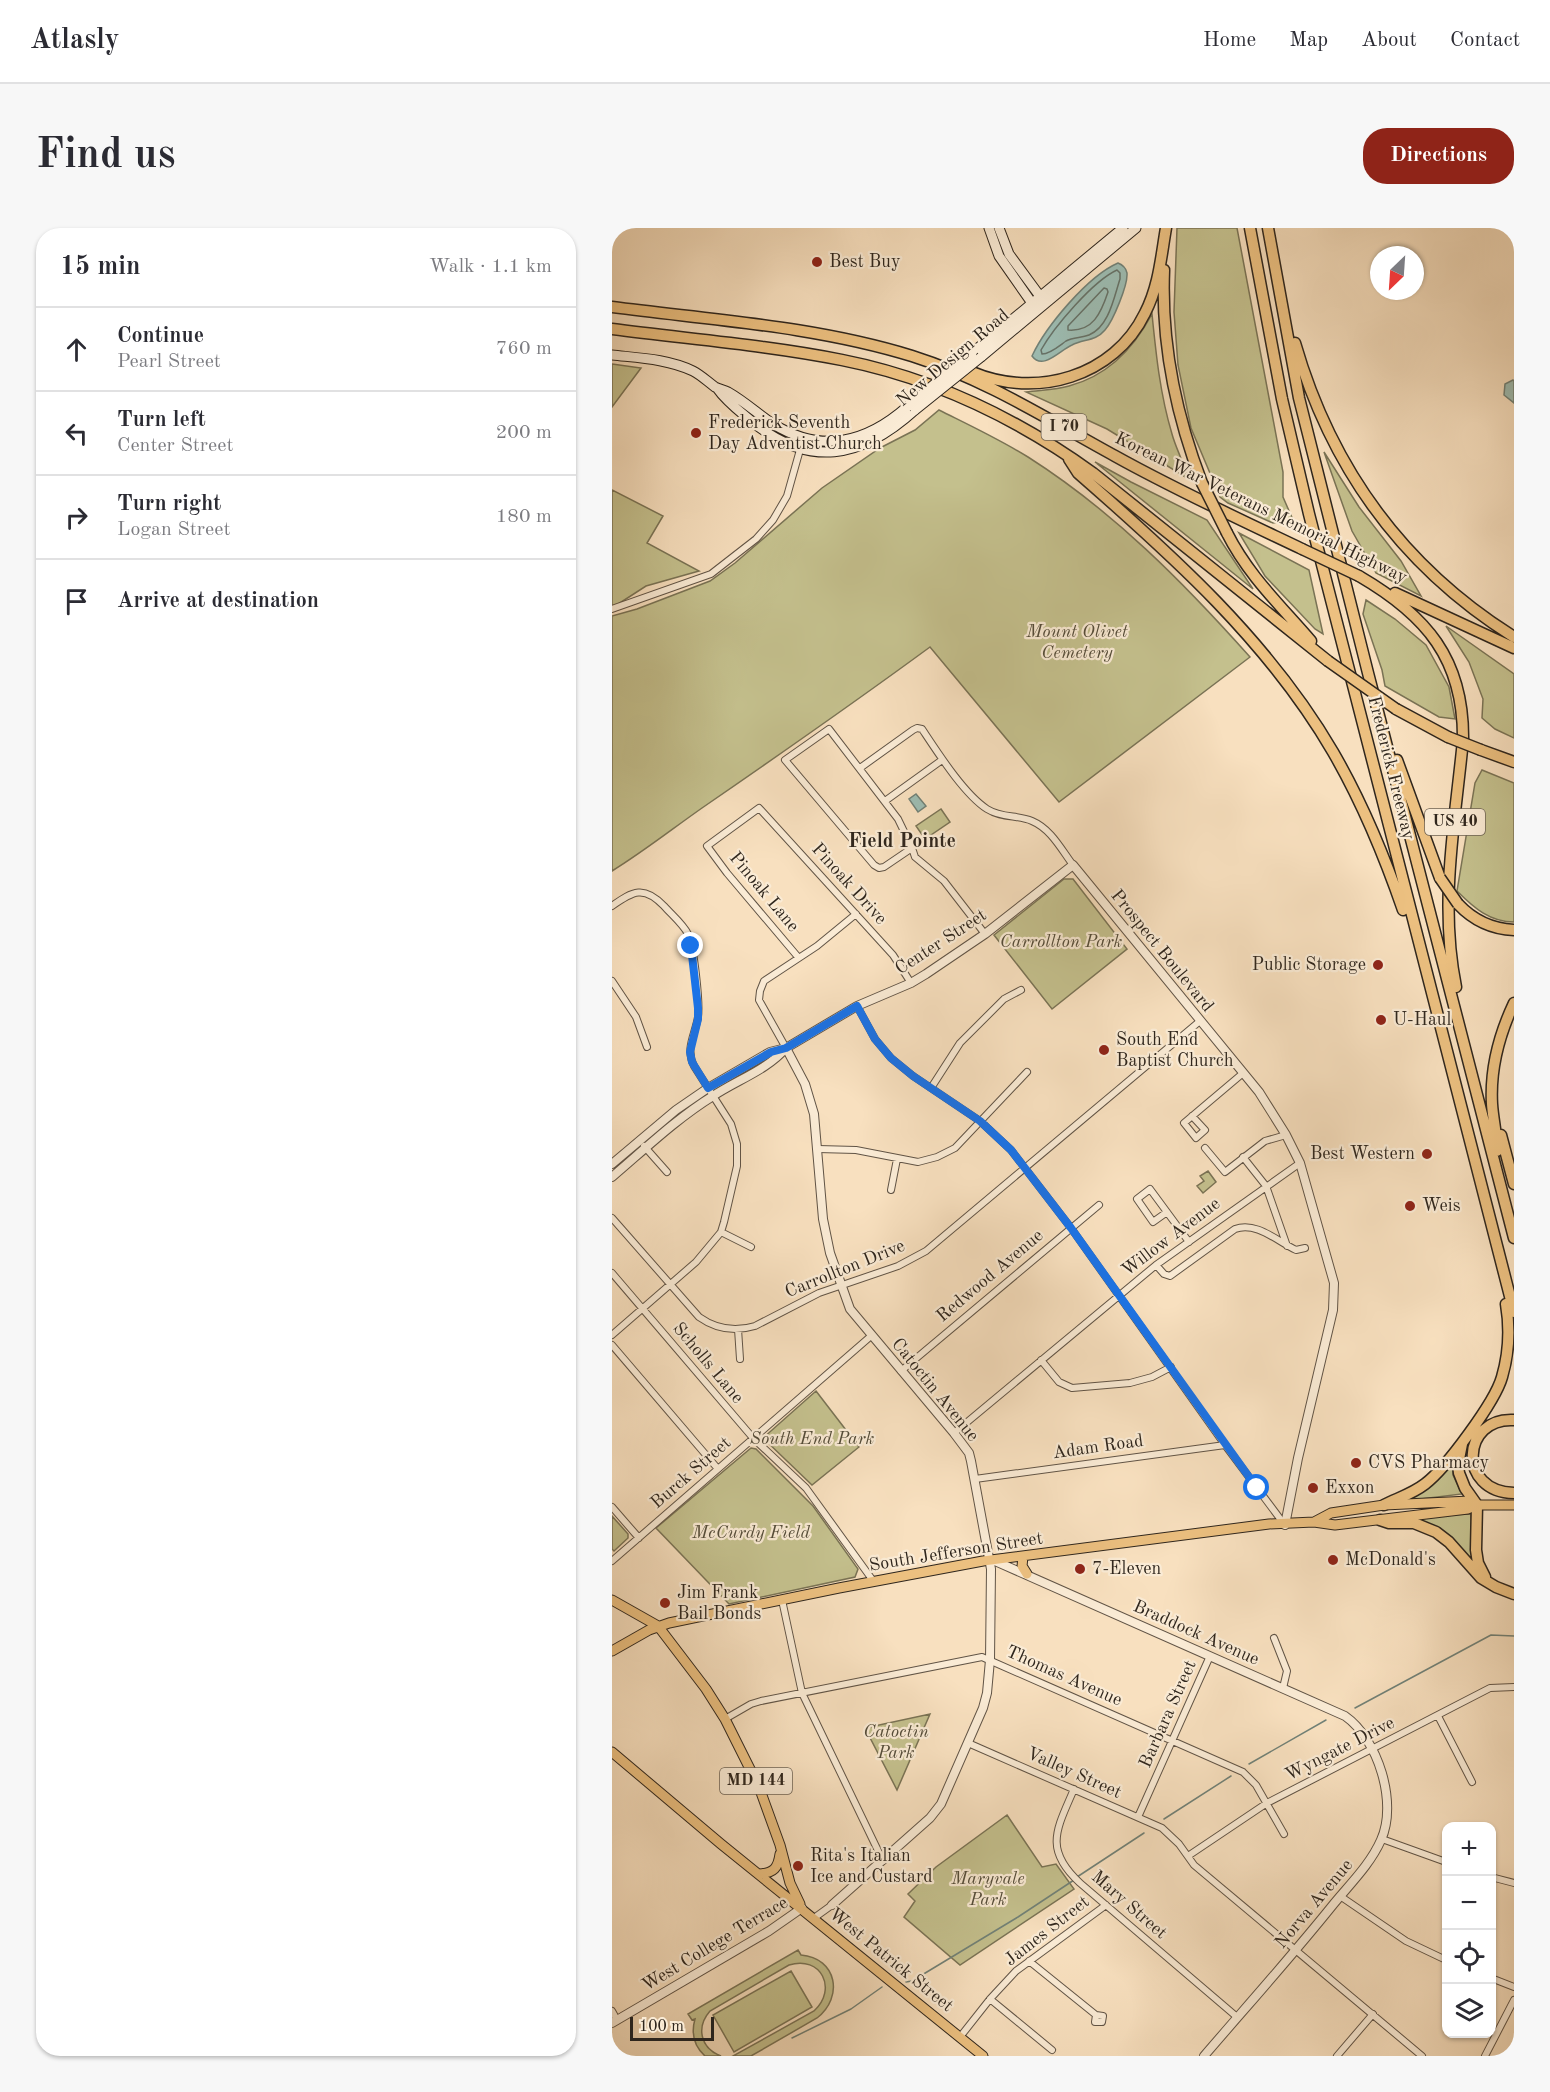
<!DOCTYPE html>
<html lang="en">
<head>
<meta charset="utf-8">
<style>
  :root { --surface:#fff; --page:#f7f7f7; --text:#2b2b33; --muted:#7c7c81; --line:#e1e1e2; --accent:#8f2418 }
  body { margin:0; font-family:"Old Standard TT",serif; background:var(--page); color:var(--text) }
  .controls { position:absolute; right:18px; bottom:18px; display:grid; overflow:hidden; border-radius:12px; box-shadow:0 2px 4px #0004 }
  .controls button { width:54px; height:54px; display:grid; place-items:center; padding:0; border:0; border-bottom:2px solid var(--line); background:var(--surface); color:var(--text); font:30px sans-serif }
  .compass { position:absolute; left:758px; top:18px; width:54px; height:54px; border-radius:50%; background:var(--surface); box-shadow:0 2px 4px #0004; rotate:205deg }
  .scale { position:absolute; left:18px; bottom:15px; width:84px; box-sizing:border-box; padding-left:6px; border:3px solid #2f261d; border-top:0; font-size:16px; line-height:21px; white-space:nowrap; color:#2f261d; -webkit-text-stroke:4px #faebd5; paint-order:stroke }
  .stop { position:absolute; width:18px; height:18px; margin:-14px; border:4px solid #1a73e8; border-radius:50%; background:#fff }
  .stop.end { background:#1a73e8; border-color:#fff; box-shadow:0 2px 6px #0008 }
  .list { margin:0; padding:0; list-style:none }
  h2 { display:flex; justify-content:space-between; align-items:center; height:78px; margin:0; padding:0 24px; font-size:26px }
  h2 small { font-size:20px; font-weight:400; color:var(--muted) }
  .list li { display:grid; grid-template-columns:39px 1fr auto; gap:18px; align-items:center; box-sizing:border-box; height:84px; padding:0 24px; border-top:2px solid var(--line) }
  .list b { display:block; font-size:22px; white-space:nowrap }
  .list p { margin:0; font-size:20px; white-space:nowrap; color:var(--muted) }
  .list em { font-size:20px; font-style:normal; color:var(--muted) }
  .icon { flex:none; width:33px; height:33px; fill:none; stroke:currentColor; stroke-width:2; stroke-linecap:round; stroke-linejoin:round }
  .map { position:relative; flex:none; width:902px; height:1828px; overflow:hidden; border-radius:24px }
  header { display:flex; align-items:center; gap:36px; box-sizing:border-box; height:84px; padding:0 30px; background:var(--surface); border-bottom:2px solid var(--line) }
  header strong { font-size:28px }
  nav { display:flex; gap:33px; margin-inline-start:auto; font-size:21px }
  .intro { display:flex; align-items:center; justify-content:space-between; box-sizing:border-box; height:144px; padding:0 36px }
  h1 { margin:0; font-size:42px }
  .button { padding:15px 27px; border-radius:24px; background:var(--accent); color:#fff; font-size:21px; font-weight:700 }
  main { display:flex; gap:36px; padding:0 36px }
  aside { flex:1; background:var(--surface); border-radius:24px; box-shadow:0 2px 4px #0004 }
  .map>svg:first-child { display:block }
  .green { fill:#c4c08d; stroke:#7a7355; stroke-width:1.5 }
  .water { fill:#9dbdb3; stroke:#718177; stroke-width:1.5 }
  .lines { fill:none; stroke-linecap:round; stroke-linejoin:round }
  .shore { stroke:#667268; stroke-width:1.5 }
  .stream { stroke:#718177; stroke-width:1.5 }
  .minor-casing { stroke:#615446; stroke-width:8 }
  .tertiary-casing { stroke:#615446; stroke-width:10 }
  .secondary-casing { stroke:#2f261d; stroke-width:11 }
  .primary-casing { stroke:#2f261d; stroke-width:11 }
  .motorway-casing { stroke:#2f261d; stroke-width:13 }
  .minor { stroke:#faebd5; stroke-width:6 }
  .tertiary { stroke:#faebd5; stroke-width:8 }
  .secondary { stroke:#faebd5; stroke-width:9 }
  .primary { stroke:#ecc080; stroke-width:9 }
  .motorway { stroke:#ecc080; stroke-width:10 }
  .secondary-bridge-casing { stroke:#2f261d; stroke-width:11; stroke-linecap:butt }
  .motorway-bridge-casing { stroke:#2f261d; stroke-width:13; stroke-linecap:butt }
  .secondary-bridge { stroke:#faebd5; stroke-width:9 }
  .motorway-bridge { stroke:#ecc080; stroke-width:10 }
  .route { stroke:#1a73e8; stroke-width:8 }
  .poi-dot { fill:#8f2418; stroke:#faebd5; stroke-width:2 }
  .labels { text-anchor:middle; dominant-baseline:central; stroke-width:4.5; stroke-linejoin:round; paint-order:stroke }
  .shield { fill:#faebd5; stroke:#6c6154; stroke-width:1.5 }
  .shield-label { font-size:16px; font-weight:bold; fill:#2f261d }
  .poi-label { font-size:18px; fill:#2f261d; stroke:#faebd5; text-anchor:start }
  .street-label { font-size:18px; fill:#2f261d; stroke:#faebd5 }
  .park-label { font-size:18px; font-style:italic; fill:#544c39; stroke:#faebd5 }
  .neighbourhood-label { font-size:20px; font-weight:bold; fill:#2f261d; stroke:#faebd5 }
</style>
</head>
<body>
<header>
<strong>Atlasly</strong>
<nav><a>Home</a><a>Map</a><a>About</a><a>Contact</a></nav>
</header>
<div class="intro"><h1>Find us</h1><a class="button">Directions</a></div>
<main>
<aside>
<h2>15 min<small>Walk · 1.1 km</small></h2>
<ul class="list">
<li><svg class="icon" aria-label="ahead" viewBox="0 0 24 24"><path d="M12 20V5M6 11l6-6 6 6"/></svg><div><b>Continue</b><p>Pearl Street</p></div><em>760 m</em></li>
<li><svg class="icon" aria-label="left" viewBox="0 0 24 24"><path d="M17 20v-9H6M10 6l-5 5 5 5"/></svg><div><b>Turn left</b><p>Center Street</p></div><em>200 m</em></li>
<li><svg class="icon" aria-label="right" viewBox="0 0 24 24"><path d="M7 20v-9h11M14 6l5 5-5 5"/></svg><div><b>Turn right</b><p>Logan Street</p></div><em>180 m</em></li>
<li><svg class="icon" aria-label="arrive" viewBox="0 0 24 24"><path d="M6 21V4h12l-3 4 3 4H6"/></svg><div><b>Arrive at destination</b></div></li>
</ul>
</aside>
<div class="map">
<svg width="902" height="1828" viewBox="0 0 902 1828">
  <rect width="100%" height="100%" fill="#f8e0bf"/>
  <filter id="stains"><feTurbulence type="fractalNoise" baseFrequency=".00333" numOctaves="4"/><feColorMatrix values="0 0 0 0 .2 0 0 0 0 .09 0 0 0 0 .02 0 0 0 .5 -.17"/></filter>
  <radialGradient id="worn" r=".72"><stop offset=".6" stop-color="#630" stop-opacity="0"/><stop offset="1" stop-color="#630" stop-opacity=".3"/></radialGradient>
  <path class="green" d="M565,0H625L671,244V269L681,292L661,295L616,275L608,269L579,200L566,137L562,84Z
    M540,86C544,126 548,166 560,206C564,221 572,234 575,250L495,201L414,164C428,162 443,162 457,158C495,148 522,120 540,86Z
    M0,136L29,140L0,179Z
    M327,182C357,197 387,211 416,229C501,283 571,354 638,429L447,574L318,419C243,474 167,527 90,580C60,601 31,624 0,643V388L25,381L98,353L123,335L210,260L268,220L303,202Z
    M712,224L747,279L789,333L809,368L764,345L740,303Z
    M483,234L519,254L595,292L641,361Z
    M0,262L51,288L35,315L87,343L34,358L0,380Z
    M627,305L697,342L711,406L703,401L653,348Z
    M754,372L783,391L814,417L837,459L843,491L827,489L773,458L770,442L751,386Z
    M834,398L902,446V510L883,501L870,490L871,471L857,434Z
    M870,542L902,555V694C878,694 862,680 845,663L863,555Z
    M329,581L338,594L313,611L304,598Z
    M452,651H461L515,721L440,781L382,707Z
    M596,943L604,954L591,965L585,958L592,953L588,948Z
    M204,1163L247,1219L200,1257L151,1210Z
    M139,1220L144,1221L201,1278L246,1341L243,1349L117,1376L44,1300Z
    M840,1232L841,1247L850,1266L792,1273Z
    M859,1286L860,1337L800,1292L834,1287Z
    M0,1288L16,1306V1310L2,1323L0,1321Z
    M318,1486L285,1562L253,1500Z
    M395,1587L430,1639L444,1636L462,1661L348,1737L292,1689L303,1673L296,1666L324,1639Z
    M186,1722L189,1727C225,1730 232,1769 205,1790L139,1828H121L202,1783C226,1761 209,1727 177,1737L98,1783C84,1799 88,1820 109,1828H93C82,1818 79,1805 83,1791L80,1792L76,1786Z
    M179,1743L200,1779L122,1824L101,1787Z"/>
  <path class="water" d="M506,35C511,37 514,40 515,45C516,57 501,93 493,102C484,113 472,111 460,117C448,122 431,143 420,128C434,98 476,48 506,35Z
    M901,152L902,153V175L892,167L893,156Z
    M304,566L314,578L306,584L297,571Z"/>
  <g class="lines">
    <path class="shore" d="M505,42L508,45V51C502,69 497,99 477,107C469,110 461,109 454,113C447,118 438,126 430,126L429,122C442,99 481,53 505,42Z
      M492,60L495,61L496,64C489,85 481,104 456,102V98Z"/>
    <path class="stream" d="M743,1480L879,1407L902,1408
      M637,1536L714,1492
      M552,1591L619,1548
      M465,1649L532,1605
      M294,1754L300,1753L406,1689L462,1652
      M180,1810L239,1781L270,1759"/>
    <defs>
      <path id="minor" d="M0,381L99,346L144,311L161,292L175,268L191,211
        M248,540L301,502L305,500L310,501C326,525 352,566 375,581C389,590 406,587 420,593C439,601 449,621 461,637
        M273,573L330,532
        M300,620L286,591L217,501L173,532L262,637L267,640L272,639L300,620L303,629L332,653L373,706
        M0,678C21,663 32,657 52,678C60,687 71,696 76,706C82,718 88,775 86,789C83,807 73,820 82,838L119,896L125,916V938L112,994L109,1004L84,1034L0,1107
        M186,729L115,645L95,618L147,580L281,727L299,755
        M0,753L24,789L35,819
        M245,778L263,811L279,830L301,848L368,893L399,922L459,1000L613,1217L672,1296
        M174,820L147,772L148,763L152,753L205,718L244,686
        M319,860L348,815L392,771L409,762
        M580,888L593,902L584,910L572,895L630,846
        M32,918L55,944
        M593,920L613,944L653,913L674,907
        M206,921L244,922L306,934L325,929L343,920L415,844
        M631,929L654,958L675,1018
        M279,962L285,931
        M555,984L541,994L525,971L538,961L577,1014
        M0,990L87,1089C104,1101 123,1104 143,1098L207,1065L286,1038L314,1023L588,793
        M109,1004L139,1019
        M544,1037L552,1046L558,1048L623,1001C644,993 665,1013 684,1022L693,1020
        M0,1045L141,1210L194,1260L262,1354
        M126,1101L128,1131
        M0,1117L106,1241
        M429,1132L447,1154L460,1160L518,1155L540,1149L559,1139
        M289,1143L487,977
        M342,1205L544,1037L688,935
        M363,1251L613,1217
        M0,1279L27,1310
        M0,1333L259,1108
        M170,1372L190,1465L271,1633
        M662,1410L675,1443L671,1460
        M826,1488L860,1554
        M113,1491L139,1476L149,1473L370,1429L631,1544L644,1557L672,1606
        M356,1515L550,1600L567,1616L582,1637L810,1828
        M462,1561C445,1601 431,1621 468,1655L625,1789
        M526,1589L598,1428
        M770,1611L834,1634
        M576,1628L655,1575L878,1460L902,1459
        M879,1649L902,1655
        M728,1668L794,1713L834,1732
        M202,1690L220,1677
        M417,1733L484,1787L491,1788L490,1794H483L484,1787
        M879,1750L902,1759
        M378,1771L440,1822
        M0,1783L5,1792
        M348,1809L378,1771L404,1743L494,1677
        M725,1828L761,1786
        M873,1828L902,1772"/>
      <path id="tertiary" d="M174,820L193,856L202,886L211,991L218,1025L238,1081L342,1205L357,1225L359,1233L379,1341L378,1432L375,1465L371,1480L329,1576L318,1590L220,1677
        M0,936L64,882L96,860L158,824L174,820L245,778L299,755L314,746L373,706L461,637L647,864L674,907L688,935L722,1055L721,1082L686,1230L673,1297
        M0,949C33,921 64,891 101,868C125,852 155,842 174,820
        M383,1333L733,1488C766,1511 786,1575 769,1612C758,1637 737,1657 720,1678C679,1729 635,1778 592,1828
        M0,1795L157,1703L190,1680"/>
      <path id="secondary" d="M377,0L387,28L422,78
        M387,0L397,26L430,71
        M360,125L511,0
        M0,127C27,130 56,131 81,143C89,147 96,154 103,159C107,161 112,162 116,164C132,173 146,186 161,196C210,226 254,215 295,179
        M369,129L524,0
        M105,160C114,173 126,182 138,192C197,241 249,231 303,182"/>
      <path id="primary" d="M702,1294L719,1285L772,1277L858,1273L865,1277
        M411,1329L410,1338L415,1346
        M0,1372L46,1398L94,1461L113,1491L147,1559L168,1617L178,1655L188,1676
        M0,1423L37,1402L57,1395L227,1360L371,1333L657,1296L702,1294L723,1297L856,1281L865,1277H902
        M0,1524L109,1616L371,1828
        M147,1646C162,1645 166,1640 168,1626"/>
      <path id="motorway" d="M638,0L670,171L697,286L902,1084
        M656,0L687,170L756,445L902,1010
        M552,42C549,116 564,187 590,255
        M0,79C100,92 203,98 300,128C373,151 437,192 503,228C564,262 627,291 690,321
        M0,101C76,111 155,117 230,132C321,150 406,191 481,245L716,433
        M683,115C719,240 792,340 902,409
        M360,144C424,171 502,149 533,85C547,58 549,29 554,0
        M457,231L466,245C561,328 657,414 721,524C750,574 772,627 791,682
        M615,305C636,347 669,378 699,413
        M747,348C814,387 852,431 851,512C843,595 827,675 844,759
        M783,365L902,420
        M784,481L836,509
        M869,522L902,534
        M785,532L828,650
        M846,676C861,692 879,701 902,702
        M889,907L902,956
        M885,923C885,907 881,892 880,876C878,841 887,807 902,775
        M902,1192C849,1189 845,1264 902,1265
        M850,1216L846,1236L847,1245L853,1260L865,1277L864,1322L866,1335L873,1349
        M772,1277C786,1270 800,1266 813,1256C834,1240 883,1174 890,1149C897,1125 898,1100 894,1076
        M768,1292L777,1295H802L824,1304L837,1314L869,1350L884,1359L902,1366"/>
    </defs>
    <use href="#minor" class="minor-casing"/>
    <use href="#tertiary" class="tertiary-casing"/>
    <use href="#secondary" class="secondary-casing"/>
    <use href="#primary" class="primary-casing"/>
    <use href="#motorway" class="motorway-casing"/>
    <use href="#minor" class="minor"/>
    <use href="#tertiary" class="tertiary"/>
    <use href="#secondary" class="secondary"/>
    <use href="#primary" class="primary"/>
    <use href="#motorway" class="motorway"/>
    <defs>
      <path id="secondary-bridge" d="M295,179L360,125
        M303,182L369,129"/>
      <path id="motorway-bridge" d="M590,255L615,305
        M690,321L747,348
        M716,433L784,481
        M836,509L869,522
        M828,650L846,676"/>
    </defs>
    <use href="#secondary-bridge" class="secondary-bridge-casing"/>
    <use href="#motorway-bridge" class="motorway-bridge-casing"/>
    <use href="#secondary-bridge" class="secondary-bridge"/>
    <use href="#motorway-bridge" class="motorway-bridge"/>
  </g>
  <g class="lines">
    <path class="route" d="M79,718L86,780V791L78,824L80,834L96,860L159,824L174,820L245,778L263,811L279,830L301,848L368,893L399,922L459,1000L645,1260"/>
  </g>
  <g class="poi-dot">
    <circle cx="205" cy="34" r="6"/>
    <circle cx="84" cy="205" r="6"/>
    <circle cx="766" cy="737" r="6"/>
    <circle cx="769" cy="792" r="6"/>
    <circle cx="492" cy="822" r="6"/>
    <circle cx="815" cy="926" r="6"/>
    <circle cx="798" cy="978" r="6"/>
    <circle cx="744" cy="1235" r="6"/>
    <circle cx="701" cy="1260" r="6"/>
    <circle cx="721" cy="1332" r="6"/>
    <circle cx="468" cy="1341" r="6"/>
    <circle cx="53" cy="1375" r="6"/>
    <circle cx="186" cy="1638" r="6"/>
  </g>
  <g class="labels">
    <g class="shield">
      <rect x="429.5" y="186" width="45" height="26" rx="4.5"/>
      <rect x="813" y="581" width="60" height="26" rx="4.5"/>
      <rect x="108" y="1540" width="72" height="26" rx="4.5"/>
    </g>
    <g class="shield-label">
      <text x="452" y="199">I 70</text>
      <text x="843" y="594">US 40</text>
      <text x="144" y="1553">MD 144</text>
    </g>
    <g class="poi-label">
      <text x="217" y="34">Best Buy</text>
      <text x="96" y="195">Frederick Seventh<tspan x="96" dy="21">Day Adventist Church</tspan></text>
      <text x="754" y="737" text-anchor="end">Public Storage</text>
      <text x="781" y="792">U-Haul</text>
      <text x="504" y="812">South End<tspan x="504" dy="21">Baptist Church</tspan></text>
      <text x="803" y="926" text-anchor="end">Best Western</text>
      <text x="810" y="978">Weis</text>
      <text x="756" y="1235">CVS Pharmacy</text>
      <text x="713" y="1260">Exxon</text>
      <text x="733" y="1332">McDonald's</text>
      <text x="480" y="1341">7-Eleven</text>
      <text x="65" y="1365">Jim Frank<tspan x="65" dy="21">Bail Bonds</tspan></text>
      <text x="198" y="1628">Rita's Italian<tspan x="198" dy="21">Ice and Custard</tspan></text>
    </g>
    <g class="street-label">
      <text transform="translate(341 130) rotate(-40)">New Design Road</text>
      <text transform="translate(649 280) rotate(26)">Korean War Veterans Memorial Highway</text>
      <text transform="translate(779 540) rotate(76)">Frederick Freeway</text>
      <text transform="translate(237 656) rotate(48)">Pinoak Drive</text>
      <text transform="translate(152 664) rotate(50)">Pinoak Lane</text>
      <text transform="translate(329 714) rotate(-33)">Center Street</text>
      <text transform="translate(550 723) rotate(51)">Prospect Boulevard</text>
      <text transform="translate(559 1009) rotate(-37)">Willow Avenue</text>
      <text transform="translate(233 1041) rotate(-22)">Carrollton Drive</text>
      <text transform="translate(378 1048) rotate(-40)">Redwood Avenue</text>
      <text transform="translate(96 1135) rotate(50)">Scholls Lane</text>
      <text transform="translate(323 1162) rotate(51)">Catoctin Avenue</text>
      <text transform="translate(486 1219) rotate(-8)">Adam Road</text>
      <text transform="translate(79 1245) rotate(-41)">Burck Street</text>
      <text transform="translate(344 1324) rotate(-9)">South Jefferson Street</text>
      <text transform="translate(584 1405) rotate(24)">Braddock Avenue</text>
      <text transform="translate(452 1448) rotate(24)">Thomas Avenue</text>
      <text transform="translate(556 1486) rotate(-66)">Barbara Street</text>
      <text transform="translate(728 1521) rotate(-27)">Wyngate Drive</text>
      <text transform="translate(462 1545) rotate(24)">Valley Street</text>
      <text transform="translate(702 1676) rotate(-50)">Norva Avenue</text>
      <text transform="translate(517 1677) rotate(41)">Mary Street</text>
      <text transform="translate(435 1703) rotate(-38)">James Street</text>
      <text transform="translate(103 1716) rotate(-31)">West College Terrace</text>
      <text transform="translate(279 1732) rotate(39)">West Patrick Street</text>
    </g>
    <g class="park-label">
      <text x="465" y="404">Mount Olivet<tspan x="465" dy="21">Cemetery</tspan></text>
      <text x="449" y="714">Carrollton Park</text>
      <text x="200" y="1211">South End Park</text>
      <text x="139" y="1305">McCurdy Field</text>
      <text x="284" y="1504">Catoctin<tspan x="284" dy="21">Park</tspan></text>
      <text x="376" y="1651">Maryvale<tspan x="376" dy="21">Park</tspan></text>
    </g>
    <g class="neighbourhood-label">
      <text x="290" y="614">Field Pointe</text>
    </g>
  </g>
  <rect width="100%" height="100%" filter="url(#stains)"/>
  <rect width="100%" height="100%" fill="url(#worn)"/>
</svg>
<div class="controls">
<button>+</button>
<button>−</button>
<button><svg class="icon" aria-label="locate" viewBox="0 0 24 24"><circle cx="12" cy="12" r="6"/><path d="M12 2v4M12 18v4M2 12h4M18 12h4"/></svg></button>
<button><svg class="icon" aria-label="layers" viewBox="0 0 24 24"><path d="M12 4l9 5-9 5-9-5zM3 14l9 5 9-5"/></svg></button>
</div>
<svg class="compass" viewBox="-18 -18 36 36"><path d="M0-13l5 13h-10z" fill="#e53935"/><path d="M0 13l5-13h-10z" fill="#7c7c81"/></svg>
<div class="scale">100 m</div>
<div class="stop" style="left:645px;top:1260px"></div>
<div class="stop end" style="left:79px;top:718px"></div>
</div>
</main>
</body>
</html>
